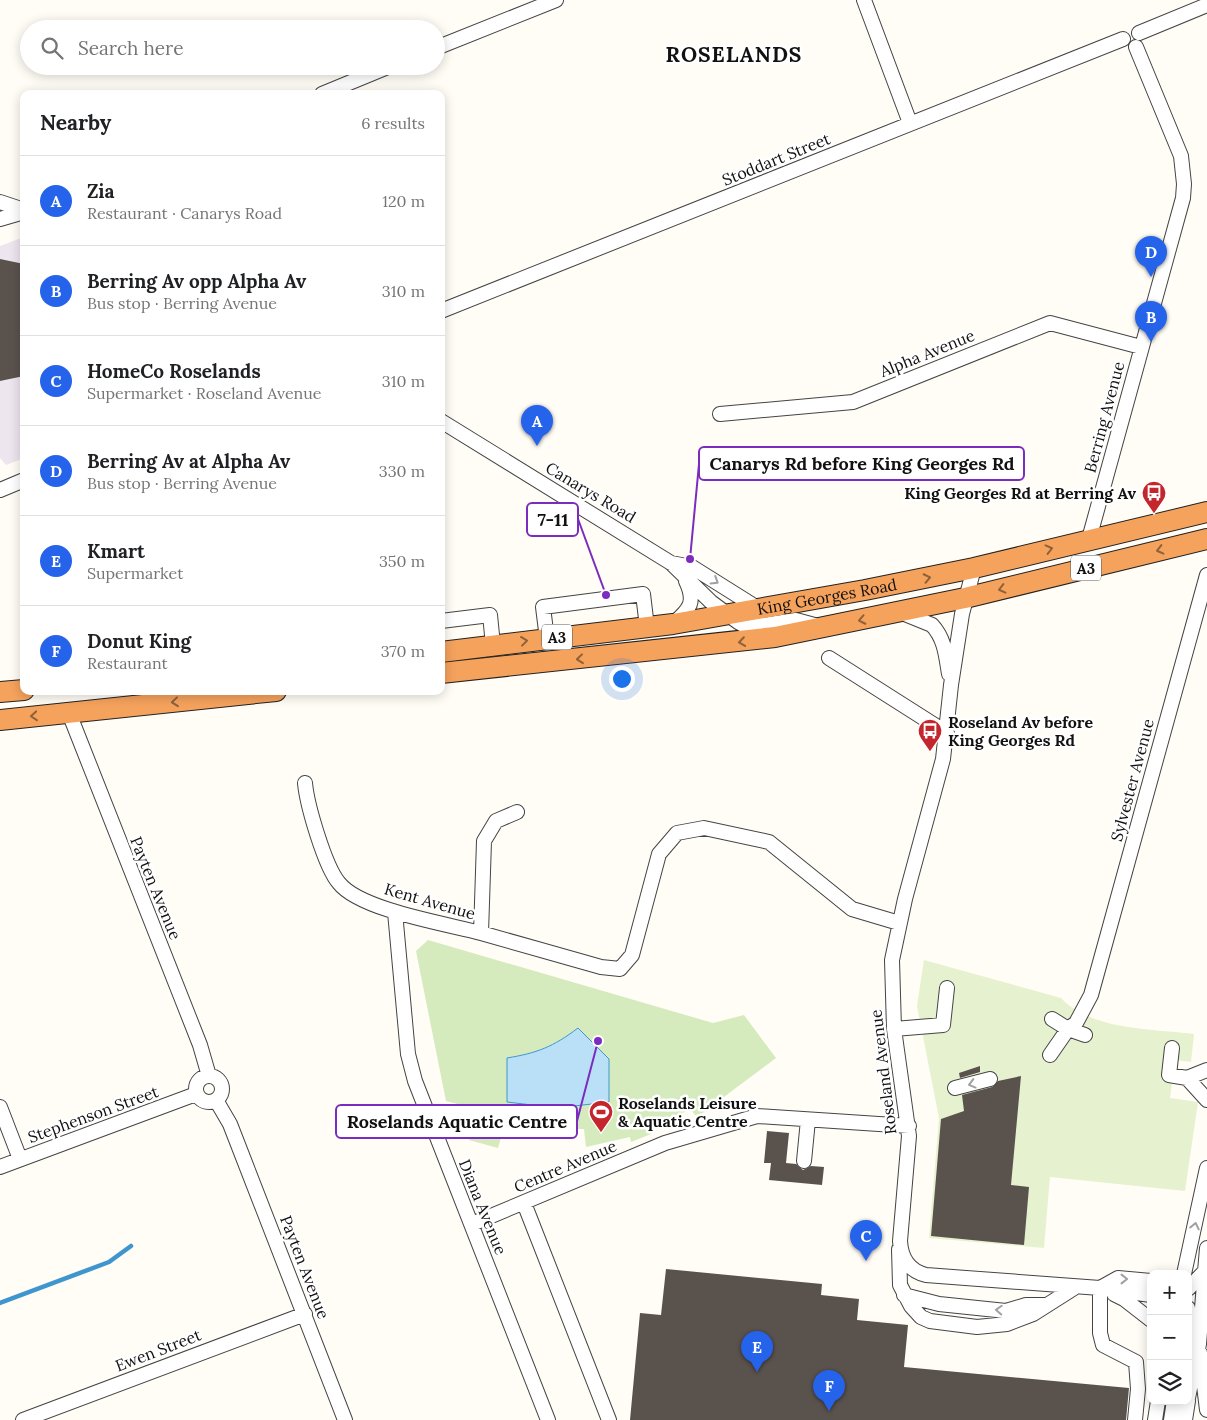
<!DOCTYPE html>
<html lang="en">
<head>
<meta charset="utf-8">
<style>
  :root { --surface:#fff; --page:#f2f2f2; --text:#202124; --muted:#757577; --line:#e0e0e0; --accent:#2563eb }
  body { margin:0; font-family:Lora,serif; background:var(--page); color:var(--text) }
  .controls { position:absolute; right:15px; bottom:15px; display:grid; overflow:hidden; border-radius:10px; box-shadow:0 2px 12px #0003 }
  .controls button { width:45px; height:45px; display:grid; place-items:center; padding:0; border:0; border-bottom:1px solid var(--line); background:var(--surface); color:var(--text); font:25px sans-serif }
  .you { position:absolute; left:621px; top:678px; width:18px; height:18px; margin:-12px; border:4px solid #fff; border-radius:50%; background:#1a73e8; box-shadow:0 0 0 8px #1a73e833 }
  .badge { display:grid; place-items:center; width:32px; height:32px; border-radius:50%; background:var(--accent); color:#fff; font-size:16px; font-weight:700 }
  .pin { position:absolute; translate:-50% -41px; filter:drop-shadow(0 1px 2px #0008) }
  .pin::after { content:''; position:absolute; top:26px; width:18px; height:15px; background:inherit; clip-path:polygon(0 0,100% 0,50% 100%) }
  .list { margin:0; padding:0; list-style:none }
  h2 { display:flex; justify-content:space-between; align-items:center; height:65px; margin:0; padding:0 20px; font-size:21px }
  h2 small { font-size:16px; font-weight:400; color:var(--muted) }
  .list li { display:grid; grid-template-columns:32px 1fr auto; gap:15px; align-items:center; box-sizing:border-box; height:90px; padding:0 20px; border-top:1px solid var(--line) }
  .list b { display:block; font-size:19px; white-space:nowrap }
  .list p { margin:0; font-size:16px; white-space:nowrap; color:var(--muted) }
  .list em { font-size:16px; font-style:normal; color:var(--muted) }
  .icon { flex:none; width:28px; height:28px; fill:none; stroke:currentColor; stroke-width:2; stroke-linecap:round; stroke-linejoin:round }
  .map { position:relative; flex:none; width:1207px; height:1420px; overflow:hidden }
  .search { position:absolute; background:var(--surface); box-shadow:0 2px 12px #0003; left:20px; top:20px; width:425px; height:55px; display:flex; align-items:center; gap:12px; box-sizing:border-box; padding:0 18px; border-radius:28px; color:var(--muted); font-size:19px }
  .panel { position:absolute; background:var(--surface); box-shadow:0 2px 12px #0003; left:20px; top:90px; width:425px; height:605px; border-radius:10px }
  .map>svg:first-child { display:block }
  .industrial { fill:#eee6ef }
  .green { fill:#d5ebbd }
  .pitch { fill:#e6f2cf }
  .water { fill:#b9e0f7; stroke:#3f96cf }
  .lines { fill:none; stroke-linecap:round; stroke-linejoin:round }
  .stream { stroke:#3f96cf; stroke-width:4.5 }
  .building { fill:#5a524d }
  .minor-casing { stroke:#444; stroke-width:16 }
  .highway-casing { stroke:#222; stroke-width:22 }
  .minor { stroke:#fff; stroke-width:14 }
  .highway { stroke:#f5a25d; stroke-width:20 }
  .oneway { stroke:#8e613b }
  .oneway2 { stroke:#a0a0a0 }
  .labels { text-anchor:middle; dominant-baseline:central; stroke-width:5; stroke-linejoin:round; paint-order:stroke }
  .shield { fill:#fff; stroke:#585858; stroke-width:1 }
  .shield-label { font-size:15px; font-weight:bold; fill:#111 }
  .street-label { font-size:16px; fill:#111; stroke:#fff }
  .poi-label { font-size:16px; font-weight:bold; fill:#111; stroke:#fff; text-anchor:start }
  .district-label { font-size:21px; font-weight:bold; letter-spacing:1px; fill:#111; stroke:#fff }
  .leader { fill:none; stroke:#7b2cbf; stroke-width:2 }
  .callout-dot { fill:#7b2cbf; stroke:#fff; stroke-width:2 }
  .callout { fill:#fff; stroke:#7b2cbf; stroke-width:2 }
  .callout-label { font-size:18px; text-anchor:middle; font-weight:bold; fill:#111 }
</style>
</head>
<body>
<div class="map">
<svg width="1207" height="1420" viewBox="0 0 1207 1420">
  <rect width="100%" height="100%" fill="#fffdf5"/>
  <path class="industrial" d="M24,237V458L6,465L0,458V246Z"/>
  <path class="green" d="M428,940L713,1023L744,1015L776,1058L697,1117L690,1109L650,1130L651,1134L631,1142L630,1137L586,1147L584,1129H547L505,1123L498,1148L469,1140L473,1125L470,1124L472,1116L468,1115L469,1107L446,1101L416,951Z"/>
  <path class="pitch" d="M924,960L1061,998C1090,1030 1153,1029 1194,1034L1191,1062L1175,1060L1170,1098L1198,1102L1185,1191L1050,1177L1044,1248L929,1238L939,1118L917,1006Z"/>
  <path class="water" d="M578,1028L609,1059V1102L557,1108L507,1102V1058C537,1053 553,1047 578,1028Z"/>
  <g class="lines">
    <path class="stream" d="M0,1303L109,1262L131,1246"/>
  </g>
  <path class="building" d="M0,259L24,264V376L0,381Z
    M980,1066V1072L960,1078L959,1073Z
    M1021,1076L1011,1185L1029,1187L1024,1245L931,1236L941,1119L964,1111L962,1095L992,1087L998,1081Z
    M767,1131L789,1133L786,1163L796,1164L803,1170L811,1166L824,1167L822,1185L769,1180L771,1163H764Z
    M666,1269L822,1284L821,1295L859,1299L857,1320L908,1325L904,1367L1129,1388L1126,1420H630L640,1313L661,1315Z"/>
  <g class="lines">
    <defs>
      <path id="minor" d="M864,0L910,123
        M1139,33L1207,5
        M436,48L556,0
        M322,94L390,66
        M0,202L24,210
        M0,219L24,212
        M441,311L1123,39
        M720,414L853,402L1050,323L1141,347
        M441,421L671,563L711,602L738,622L745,626H755L796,620L822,627
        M0,490L24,480
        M1089,539L1183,198L1184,184L1181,156L1136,47
        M671,563L692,567L759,609
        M974,568L962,614L951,685L943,759L905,899L892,960L894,1029L909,1136L900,1241C901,1258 909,1271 926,1275L1100,1288L1151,1295
        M900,612L932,625C945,639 946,656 949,674
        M441,621L490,615L493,645
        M674,623C690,609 696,602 686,581
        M547,639L543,607L643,594L647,627
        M829,658L947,733
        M69,713L200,1045L209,1076
        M305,783C307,805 325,867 339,883C360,910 447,924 481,933C521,944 561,956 601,967L620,969L632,955L659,854L677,833L704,828L769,842L852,909L899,923
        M395,912L408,1054L415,1081L548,1420
        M481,933L484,841L496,821L517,812
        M1052,1019L1068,1029L1085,1035
        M894,1029L943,1025L947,988
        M1172,1048L1169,1075L1187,1078L1207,1070
        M1050,1055L1068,1029L1076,1023L1091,995L1207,575
        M196 1089a13 13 0 1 1 26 0a13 13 0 1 1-26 0Z
        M1187,1078L1207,1100
        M955,1088L990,1079
        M216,1100L230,1124L345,1420
        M0,1107L20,1159
        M804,1161L808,1120
        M0,1167L196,1094
        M524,1203L609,1420
        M472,1224L665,1143L757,1116L909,1126
        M899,1249L900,1285L911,1306L921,1317L930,1321L977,1327L1007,1324L1033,1314L1074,1288
        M1184,1274L1207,1168
        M1100,1288V1333L1103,1345L1136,1362L1138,1389L1135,1420
        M1100,1288L1118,1278L1151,1281
        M1188,1289L1204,1272
        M1114,1294L1124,1299L1151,1320
        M904,1295L939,1304L1006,1311L1026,1305H1046
        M1188,1308V1352
        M1200,1353L1207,1410
        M1188,1398L1199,1344L1207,1248
        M23,1420L305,1314
        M1155,1420L1158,1401
        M1171,1420L1174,1401
        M1185,1420L1188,1401"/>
      <g id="highway">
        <path id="s1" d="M441,652L673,624L865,590L974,568L1207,512"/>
        <path d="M441,673L775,637L965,598L1207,539"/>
        <path d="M0,692L24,690"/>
        <path d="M0,720L276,691"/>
      </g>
    </defs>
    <use href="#minor" class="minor-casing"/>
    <use href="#highway" class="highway-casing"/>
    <use href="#minor" class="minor"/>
    <use href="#highway" class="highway"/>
  </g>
  <defs><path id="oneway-chevron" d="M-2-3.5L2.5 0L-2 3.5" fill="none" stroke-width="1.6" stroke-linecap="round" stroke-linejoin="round" transform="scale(1.25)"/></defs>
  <g class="oneway">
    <use href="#oneway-chevron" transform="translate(1049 549) rotate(-14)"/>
    <use href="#oneway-chevron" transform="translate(1160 550) rotate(166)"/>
    <use href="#oneway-chevron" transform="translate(927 578) rotate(-12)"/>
    <use href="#oneway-chevron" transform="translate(1002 589) rotate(166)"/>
    <use href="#oneway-chevron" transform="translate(862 620) rotate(168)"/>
    <use href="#oneway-chevron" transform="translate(524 641) rotate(-7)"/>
    <use href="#oneway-chevron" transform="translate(742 642) rotate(172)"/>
    <use href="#oneway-chevron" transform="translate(580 659) rotate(174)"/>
    <use href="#oneway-chevron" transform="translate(175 702) rotate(174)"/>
    <use href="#oneway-chevron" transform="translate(34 716) rotate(175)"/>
  </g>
  <g class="oneway2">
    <use href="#oneway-chevron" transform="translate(715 581) rotate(32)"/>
    <use href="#oneway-chevron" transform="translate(972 1084) rotate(165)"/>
    <use href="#oneway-chevron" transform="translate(1195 1226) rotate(-78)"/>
    <use href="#oneway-chevron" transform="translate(1124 1279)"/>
    <use href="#oneway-chevron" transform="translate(999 1310) rotate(-177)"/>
  </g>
  <defs>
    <symbol id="bus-pin" viewBox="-11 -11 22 30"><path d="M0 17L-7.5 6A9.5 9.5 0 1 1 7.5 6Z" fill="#c4262e" stroke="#fff"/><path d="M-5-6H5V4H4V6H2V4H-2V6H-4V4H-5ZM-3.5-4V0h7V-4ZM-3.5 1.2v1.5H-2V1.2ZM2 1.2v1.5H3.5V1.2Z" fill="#fff"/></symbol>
    <symbol id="stadium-pin" viewBox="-11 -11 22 30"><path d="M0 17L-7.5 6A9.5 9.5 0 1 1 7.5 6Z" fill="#c4262e" stroke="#fff"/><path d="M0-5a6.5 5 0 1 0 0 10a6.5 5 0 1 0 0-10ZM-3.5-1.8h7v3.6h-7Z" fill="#fff"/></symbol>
  </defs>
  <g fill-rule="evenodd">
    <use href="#bus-pin" x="1140" y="479" width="28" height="38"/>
    <use href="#bus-pin" x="916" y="717" width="28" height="38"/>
    <use href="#stadium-pin" x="587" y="1098" width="28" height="38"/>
  </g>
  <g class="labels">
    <g class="shield">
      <rect x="1071" y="555.5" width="30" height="25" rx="4"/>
      <rect x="542" y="624.5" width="30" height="25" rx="4"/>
    </g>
    <g class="shield-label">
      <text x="1086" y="568">A3</text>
      <text x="557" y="637">A3</text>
    </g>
    <g class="street-label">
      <text transform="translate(776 159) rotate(-22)">Stoddart Street</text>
      <text transform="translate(927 353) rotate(-22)">Alpha Avenue</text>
      <text transform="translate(1104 417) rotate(-75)">Berring Avenue</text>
      <text transform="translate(591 492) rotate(31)">Canarys Road</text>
      <text stroke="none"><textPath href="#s1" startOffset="390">King Georges Road</textPath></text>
      <text transform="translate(1132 780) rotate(-75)">Sylvester Avenue</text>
      <text transform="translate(156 888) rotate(68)">Payten Avenue</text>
      <text transform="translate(430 901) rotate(16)">Kent Avenue</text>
      <text transform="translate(883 1072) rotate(-97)">Roseland Avenue</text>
      <text transform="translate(93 1114) rotate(-20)">Stephenson Street</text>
      <text transform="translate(565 1166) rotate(-23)">Centre Avenue</text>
      <text transform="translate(483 1207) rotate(68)">Diana Avenue</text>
      <text transform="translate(305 1267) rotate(69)">Payten Avenue</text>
      <text transform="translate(158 1350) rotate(-21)">Ewen Street</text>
    </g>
    <g class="poi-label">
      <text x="1136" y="493" text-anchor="end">King Georges Rd at Berring Av</text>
      <text x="948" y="722">Roseland Av before<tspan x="948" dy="18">King Georges Rd</tspan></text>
      <text x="618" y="1103">Roselands Leisure<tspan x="618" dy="18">&amp; Aquatic Centre</tspan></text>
    </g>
    <g class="district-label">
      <text x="734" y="54">ROSELANDS</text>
    </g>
  </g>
  <path class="leader" d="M690 559L699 464M606 595L578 519M598 1041L577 1121"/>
  <g class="callout-dot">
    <circle cx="690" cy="559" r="5"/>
    <circle cx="606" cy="595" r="5"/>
    <circle cx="598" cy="1041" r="5"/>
  </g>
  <g class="callout">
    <rect x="699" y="447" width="325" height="33" rx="5"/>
    <rect x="527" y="503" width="51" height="33" rx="5"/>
    <rect x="336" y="1105" width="241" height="33" rx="5"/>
  </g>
  <g class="callout-label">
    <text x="862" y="470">Canarys Rd before King Georges Rd</text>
    <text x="553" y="526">7-11</text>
    <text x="457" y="1128">Roselands Aquatic Centre</text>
  </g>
</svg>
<div class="controls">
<button>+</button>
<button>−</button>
<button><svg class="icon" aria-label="layers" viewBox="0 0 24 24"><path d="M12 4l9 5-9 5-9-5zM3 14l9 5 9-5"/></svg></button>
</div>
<div class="you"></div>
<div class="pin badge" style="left:537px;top:446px">A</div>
<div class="pin badge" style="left:1151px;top:342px">B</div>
<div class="pin badge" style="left:866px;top:1261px">C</div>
<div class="pin badge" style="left:1151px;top:277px">D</div>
<div class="pin badge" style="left:757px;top:1372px">E</div>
<div class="pin badge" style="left:829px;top:1411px">F</div>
<div class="search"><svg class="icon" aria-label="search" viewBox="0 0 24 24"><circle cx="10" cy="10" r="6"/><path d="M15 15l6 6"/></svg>Search here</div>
<section class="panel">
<h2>Nearby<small>6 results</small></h2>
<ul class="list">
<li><span class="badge">A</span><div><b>Zia</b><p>Restaurant · Canarys Road</p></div><em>120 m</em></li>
<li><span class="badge">B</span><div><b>Berring Av opp Alpha Av</b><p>Bus stop · Berring Avenue</p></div><em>310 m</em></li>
<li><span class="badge">C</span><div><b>HomeCo Roselands</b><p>Supermarket · Roseland Avenue</p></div><em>310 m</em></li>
<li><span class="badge">D</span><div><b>Berring Av at Alpha Av</b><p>Bus stop · Berring Avenue</p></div><em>330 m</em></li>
<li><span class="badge">E</span><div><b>Kmart</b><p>Supermarket</p></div><em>350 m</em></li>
<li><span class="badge">F</span><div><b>Donut King</b><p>Restaurant</p></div><em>370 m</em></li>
</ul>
</section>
</div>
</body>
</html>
